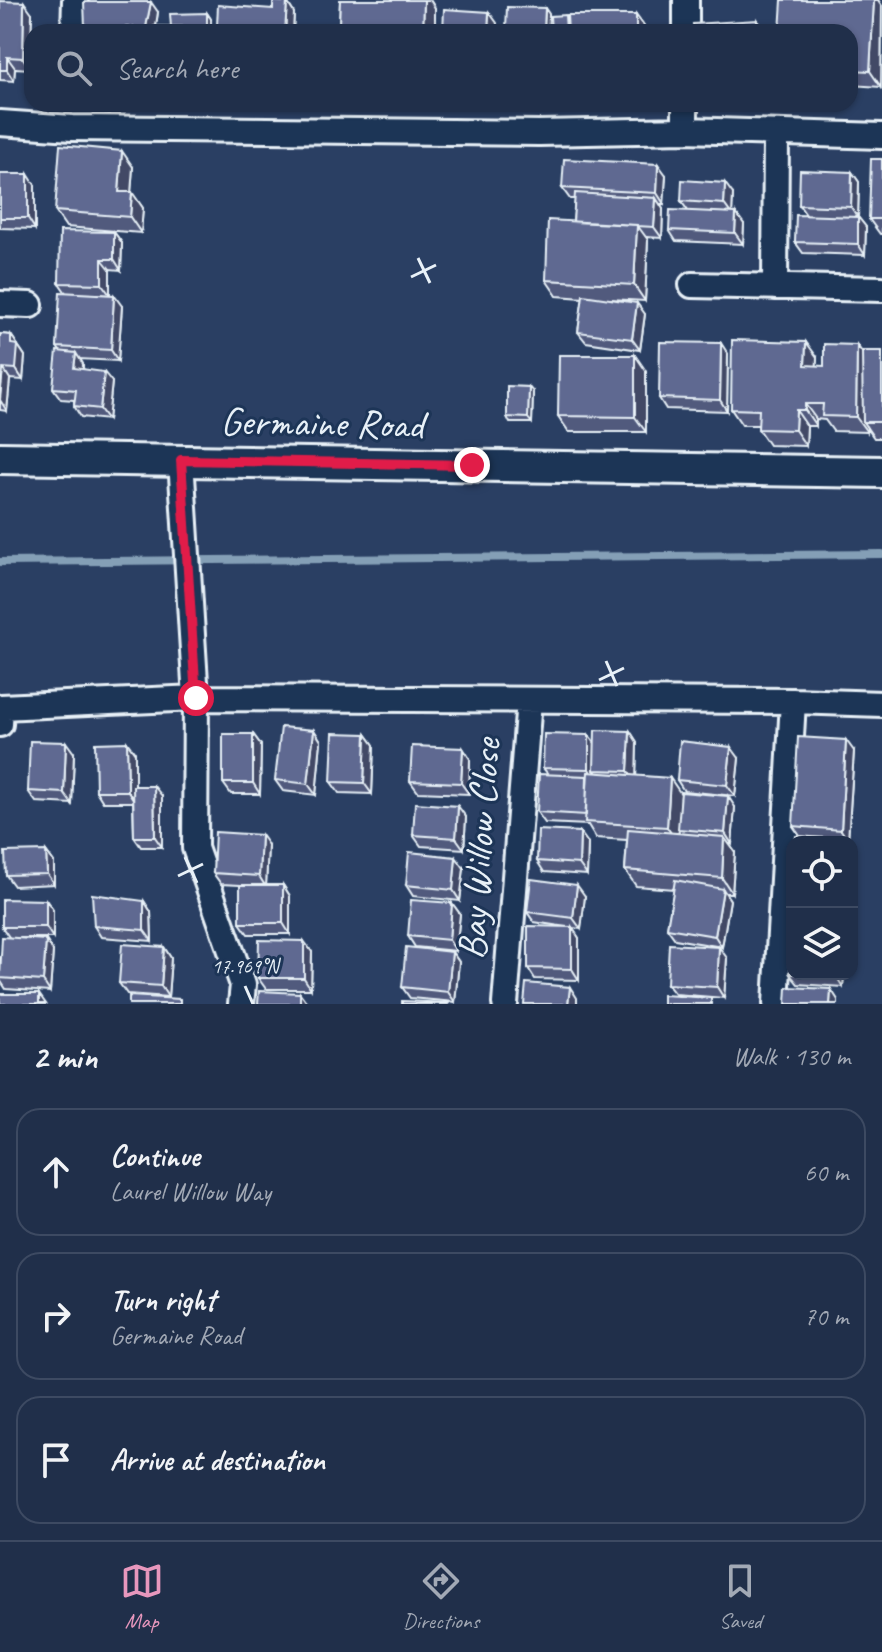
<!DOCTYPE html>
<html lang="en">
<head>
<meta charset="utf-8">
<style>
  :root { --surface:#202f4a; --page:#283751; --text:#f1f3f6; --muted:#a2a9b5; --line:#3d4a62; --accent:#e797bd }
  body { margin:0; font-family:Caveat,sans-serif; background:var(--page); color:var(--text) }
  .controls { position:absolute; right:24px; bottom:24px; display:grid; overflow:hidden; border-radius:16px; box-shadow:0 2px 6px #0004 }
  .controls button { width:72px; height:72px; display:grid; place-items:center; padding:0; border:0; border-bottom:2px solid var(--line); background:var(--surface); color:var(--text); font:40px sans-serif }
  .stop { position:absolute; width:24px; height:24px; margin:-18px; border:6px solid #e11d48; border-radius:50%; background:#fff }
  .stop.end { background:#e11d48; border-color:#fff; box-shadow:0 2px 8px #0008 }
  .list { margin:0; padding:0; list-style:none }
  h2 { display:flex; justify-content:space-between; align-items:center; height:104px; margin:0; padding:0 32px; font-size:34px }
  h2 small { font-size:26px; font-weight:400; color:var(--muted) }
  .list li { display:grid; grid-template-columns:52px 1fr auto; gap:24px; align-items:center; box-sizing:border-box; height:128px; margin:0 16px 16px; padding:0 16px; border:2px solid var(--line); border-radius:24px }
  .list b { display:block; font-size:30px; white-space:nowrap }
  .list p { margin:0; font-size:26px; white-space:nowrap; color:var(--muted) }
  .list em { font-size:26px; font-style:normal; color:var(--muted) }
  .icon { flex:none; width:44px; height:44px; fill:none; stroke:currentColor; stroke-width:2; stroke-linecap:round; stroke-linejoin:round }
  .map { position:relative; flex:none; width:882px; height:1004px; overflow:hidden }
  .search { position:absolute; background:var(--surface); box-shadow:0 2px 6px #0004; left:24px; right:24px; top:24px; height:88px; display:flex; align-items:center; gap:20px; box-sizing:border-box; padding:0 28px; border-radius:24px; color:var(--muted); font-size:30px }
  .sheet { height:536px; background:var(--surface) }
  nav { display:flex; justify-content:space-around; align-items:center; box-sizing:border-box; height:112px; border-top:2px solid var(--line); background:var(--surface); font-size:22px; color:var(--muted) }
  nav a { display:grid; justify-items:center; gap:4px }
  nav .on { color:var(--accent) }
  .map>svg:first-child { display:block }
  .lines { fill:none; stroke-linecap:round; stroke-linejoin:round }
  .stream { stroke:#849fb6; stroke-width:8 }
  .minor-casing { stroke:#e8f1f8; stroke-width:30 }
  .tertiary-casing { stroke:#e8f1f8; stroke-width:36 }
  .minor { stroke:#1d3557; stroke-width:24 }
  .tertiary { stroke:#1d3557; stroke-width:30 }
  .wall { fill:#515a7d; stroke:#e8f1f8; stroke-width:2 }
  .shaded-wall { fill:#424a66; stroke:#e8f1f8; stroke-width:2 }
  .building { fill:#5e6991; stroke:#e8f1f8; stroke-width:2 }
  .route { stroke:#e11d48; stroke-width:10 }
  .ticks { fill:none; stroke:#e8f1f8; stroke-width:3 }
  .labels { text-anchor:middle; dominant-baseline:central; stroke-width:6; stroke-linejoin:round; paint-order:stroke }
  .street-label { font-size:40px; fill:#e8f1f8; stroke:#1d3557 }
  .ticks-label { font-size:20px; text-anchor:middle; fill:#e8f1f8; stroke:#1d3557; stroke-width:6; stroke-linejoin:round; paint-order:stroke }
</style>
</head>
<body>
<div class="map">
<svg width="882" height="1004" viewBox="0 0 882 1004">
  <rect width="100%" height="100%" fill="#2a3f63"/>
  <filter id="ink" filterUnits="userSpaceOnUse"><feTurbulence type="fractalNoise" baseFrequency=".0125" numOctaves="2"/><feDisplacementMap in="SourceGraphic" scale="16" xChannelSelector="R" yChannelSelector="G"/><feConvolveMatrix kernelMatrix="1 2 1 2 8 2 1 2 1" color-interpolation-filters="sRGB"/></filter>
  <g filter="url(#ink)">
    <g class="lines">
      <path class="stream" d="M0,562L882,554"/>
      <defs>
        <path id="minor" d="M74,32L75,0
          M686,32V0
          M0,123L72,128L539,133L685,130L882,136
          M685,130V104
          M692,285L882,289
          M775,287L776,134
          M0,304L30,305
          M181,460L196,698L195,848L243,985L241,1004
          M0,724L1,707L196,698L793,701L882,704
          M505,1004L529,700
          M776,1004L793,701"/>
        <path id="tertiary" d="M0,458L882,472"/>
      </defs>
      <use href="#minor" class="minor-casing"/>
      <use href="#tertiary" class="tertiary-casing"/>
      <use href="#minor" class="minor"/>
      <use href="#tertiary" class="tertiary"/>
    </g>
    <path class="wall" d="M340,0H430L435,8V32H314L343,30L339,25Z
      M782,0H878L882,6L881,87L850,85V32Z
      M0,1L32,13L30,69L15,68L14,81L0,80Z
      M287,2L294,13L293,32H221L217,26L273,9Z
      M158,12L156,26L171,27L207,13L211,19V32H88L85,27Z
      M882,159V234H880L869,219Z
      M133,167L131,192L143,208L141,233L66,227L55,211Z
      M852,172L859,182L858,217L866,227L865,255L803,253L795,242L806,215L799,205Z
      M0,174L35,185V229L0,228Z
      M666,175L664,204H660L663,209L662,238L645,237L648,240L645,301L610,299L645,314L640,350L586,342L578,332L583,298L557,296L546,280L573,222L575,199H570L562,188Z
      M733,194L732,213L744,224L743,244L676,241L669,230L688,211L681,201Z
      M114,232L122,243L121,270L110,269V295L95,294L122,306L118,361L80,359L83,364V369L112,382L108,420L81,417L74,406V400L61,399L53,388L60,351L57,347L66,293L59,283Z
      M0,334L11,335L25,356L23,380L10,379L7,411L0,410Z
      M862,351H882V438H874L867,428V432L833,431L825,420L816,419V426H807L806,446L769,445L758,429V425H742L731,409L817,357L816,366H824Z
      M728,354L727,411L666,409L659,398Z
      M646,371V432H569L558,416Z
      M533,392L532,423H510L507,417Z
      M314,730L321,741L316,795L283,791L275,780Z
      M630,731L637,742L636,776L680,793L735,807L732,844H729L735,852L732,893H725L730,900L722,947L675,939L667,928L674,889L636,886L625,870L627,840L596,838L588,825L545,823L537,812L548,774L543,768L594,742Z
      M253,734L261,745L260,794H231L223,783Z
      M366,734L374,745L372,794L339,793L331,782Z
      M463,748L470,759L469,794L418,792L410,781Z
      M854,751L848,840H843L845,842H842L800,836L793,826Z
      M74,753L72,804L36,802L28,791Z
      M135,753V786L162,796V847H141L134,837L133,802H103L96,791Z
      M739,758L735,796L684,791L677,780Z
      M466,817L464,849L421,846L413,835Z
      M588,843L587,875L544,872L537,861Z
      M268,845L266,885H283L290,896V934H248L240,923V885L221,884L213,873Z
      M46,851L54,862V884L14,886L6,875Z
      M464,868L460,901L413,896L406,885Z
      M585,896L581,929L572,928L579,938V980L535,979L528,968L566,927L534,922L527,912Z
      M46,900L53,910V938H20L53,951L50,992L6,989L0,980V958L9,937L2,927Z
      M144,901L151,912L152,941L101,937L94,926Z
      M452,903L460,914L456,951L415,947L408,936Z
      M164,947L171,958L168,997L127,994L119,983Z
      M312,952L311,989H266L258,978Z
      M452,952L459,962L455,1002L410,998L402,987Z
      M727,958L724,998L675,994L667,984Z
      M790,974H844L843,987L798,984Z"/>
    <path class="shaded-wall" d="M424,0H430L435,8V32H423Z
      M874,0H878L882,6L881,87L870,71Z
      M24,2L32,13L30,69L23,58Z
      M151,2L158,12L155,32H150L146,27Z
      M287,2L294,13L293,32H285Z
      M545,8L549,14L548,32H544Z
      M489,12L497,23L496,32H488Z
      M207,13L211,19V32H207Z
      M636,15L644,26V32H636Z
      M757,20L764,31V32H757Z
      M7,57L15,68L14,81L7,70Z
      M122,151L133,167L130,207L119,192Z
      M658,164L666,175L664,204L657,193Z
      M852,172L859,182L858,217L866,227L865,255L858,244V218L851,207Z
      M28,174L35,185V229L28,218Z
      M725,183L733,194L732,215L724,204Z
      M132,192L143,208L141,233L130,217Z
      M656,198L663,209L662,238L654,227Z
      M736,213L744,224L743,244L735,233Z
      M637,225L648,240L645,301L634,285Z
      M114,232L122,243L121,270L114,259Z
      M102,259L110,269V295L102,284Z
      M114,295L122,306L118,361L111,350Z
      M637,303L645,314L640,350L632,339Z
      M11,335L25,356L23,380L16,369L11,344Z
      M806,342L817,357L816,381L805,365Z
      M721,343L728,354L727,411L720,400Z
      M857,345L868,361L863,422L867,428V432L856,417Z
      M76,353L83,364L82,379L74,368Z
      M635,355L646,371V432L635,417Z
      M3,368L10,379L7,411L0,400Z
      M104,372L112,382L108,420L100,409Z
      M529,387L533,392L532,423L528,418Z
      M805,404L816,419V426L805,410Z
      M796,410L807,426L806,446L795,430Z
      M314,730L321,741L316,795L308,784Z
      M630,731L637,742L636,782L628,771Z
      M253,734L261,745L260,794L253,783Z
      M366,734L374,745L372,794L364,783Z
      M589,735L597,746L594,770L597,773L596,780L589,769Z
      M846,740L854,751L848,840L841,830Z
      M66,742L74,753L72,804L64,793Z
      M127,742L135,753V802L128,791Z
      M731,747L739,758L735,796L727,785Z
      M463,748L470,759L469,794L461,783Z
      M670,778L681,794L678,843L667,827Z
      M154,786L162,796V847L155,837Z
      M728,796L735,807L732,844L725,833Z
      M458,806L466,817L464,849L456,838Z
      M580,832L588,843L587,875L579,864Z
      M261,835L268,845L266,887L259,876Z
      M724,837L735,852L732,893L722,878Z
      M46,851L54,862V884L47,874Z
      M456,857L464,868L460,901L453,890Z
      M283,885L290,896V934L283,923Z
      M577,885L585,896L581,929L573,918Z
      M723,889L730,900L722,947L715,936Z
      M46,900L53,910V938L46,927Z
      M144,901L151,912L152,941L144,930Z
      M452,903L460,914L456,951L449,940Z
      M572,927L579,938V980L572,969Z
      M46,940L53,951L50,992L43,981Z
      M304,941L312,952L311,989L304,978Z
      M164,947L171,958L168,997L161,986Z
      M719,947L727,958L724,998L717,987Z
      M452,952L459,962L455,1002L448,992Z
      M836,974H844L843,987L836,976Z
      M570,987L577,998V1004H568Z
      M831,989L838,1000V1004H830Z
      M300,993L308,1004H300Z
      M39,994L46,1004H39Z"/>
    <path class="building" d="M340,0H424L423,32H336V30L369,31V25H339Z
      M782,0H874L870,71L850,70V32H780Z
      M0,1L24,2L23,58L7,57V70H0Z
      M273,1L287,2L285,32H271V30L217,26L218,5L273,9Z
      M84,2H151L146,27H85Z
      M507,7L545,8L544,29H506Z
      M444,9L489,12L488,32H443Z
      M207,13V29V27H171L170,14Z
      M565,15L566,32H551L550,16Z
      M567,15H636V32H568Z
      M757,20V32H694L693,24Z
      M154,26L207,27V32H154Z
      M503,29H544V32H503Z
      M60,145L122,151L119,192H132L130,217L55,211Z
      M564,159L658,164L657,193L562,188Z
      M871,159H882V219H869Z
      M800,170L852,172L851,207L799,205Z
      M0,174H28V218H0Z
      M682,180L725,183L724,204L681,201Z
      M575,193L656,198L654,227L637,226V225L573,222Z
      M670,210L736,213L735,233L669,230Z
      M796,215L858,217V244L795,242Z
      M548,220L637,225L634,285L546,280Z
      M60,231L114,232V259H102V284L59,283Z
      M60,292L114,295L111,350L57,347Z
      M583,295L637,303L632,339L578,332Z
      M0,334L11,335V344L18,345L16,369L3,368L0,395Z
      M732,340L806,342L805,365L824,366V344L857,345L856,417L822,416L823,404H805V410H796L795,430L758,429L759,410L731,409Z
      M660,342L721,343L720,400L659,398Z
      M57,351L76,353L74,368L104,372L100,409L74,406L76,390L53,388Z
      M862,351H882V422H863Z
      M559,355H635V417L558,416Z
      M507,386L529,387L528,418L507,417Z
      M281,727L314,730L308,784L275,780Z
      M595,730L630,731L628,771L594,770Z
      M333,733L366,734L364,783L331,782Z
      M223,734H253V783H223Z
      M544,734L589,735V769L543,768Z
      M798,737L846,740L841,830L793,826Z
      M30,741L66,742L64,793L28,791Z
      M680,741L731,747L727,785L677,780Z
      M127,742L128,791H96L95,743Z
      M412,746L463,748L461,783L410,781Z
      M588,772L670,778L667,827L585,822Z
      M539,774L587,776L586,815L537,812Z
      M133,786H154L155,837H134Z
      M681,792L728,796L725,833L678,829Z
      M415,803L458,806L456,838L413,835Z
      M628,829L724,837L722,878L625,870Z
      M538,830L580,832L579,864L537,861Z
      M215,832L261,835L259,876L213,873Z
      M796,836L842,839V842H795Z
      M46,851L47,874L6,875L5,852Z
      M409,852L456,857L453,890L406,885Z
      M531,879L577,885L573,918L527,912Z
      M675,880L723,889L715,936L667,928Z
      M240,885H283V923H240Z
      M92,894L144,901V930L94,926Z
      M2,899L46,900V927H2Z
      M411,900L452,903L449,940L408,936Z
      M528,926L572,927V969L528,968Z
      M2,937L46,940L43,981L0,978Z
      M259,940L304,941V978H258Z
      M792,942V974H790Z
      M122,944L164,947L161,986L119,983Z
      M669,944L719,947L717,987L667,984Z
      M406,947L452,952L448,992L402,987Z
      M796,974H836V976Z
      M526,983L570,987L568,1004H524Z
      M787,987L831,989L830,1004H786Z
      M259,991L300,993V1004H258Z
      M0,994H39V1004H0Z
      M663,995L711,998V1004H663Z
      M129,996L180,999V1004H129Z
      M402,1001L449,1003L448,1004H402Z"/>
  </g>
  <g class="lines" filter="url(#ink)">
    <path class="route" d="M196,698L181,460L472,465"/>
  </g>
  <path class="ticks" d="M418,258L430,283M411,277L436,265M606,661L617,686M599,680L624,668M185,857L197,883M178,876L203,864M245,986L253,1004"/>
  <g class="labels">
    <g class="street-label">
      <text transform="translate(322 423) rotate(1)">Germaine Road</text>
      <text transform="translate(479 849) rotate(-86)">Bay Willow Close</text>
    </g>
  </g>
  <g class="ticks-label">
    <text x="245" y="973">17.969°N</text>
  </g>
</svg>
<div class="controls">
<button><svg class="icon" aria-label="locate" viewBox="0 0 24 24"><circle cx="12" cy="12" r="6"/><path d="M12 2v4M12 18v4M2 12h4M18 12h4"/></svg></button>
<button><svg class="icon" aria-label="layers" viewBox="0 0 24 24"><path d="M12 4l9 5-9 5-9-5zM3 14l9 5 9-5"/></svg></button>
</div>
<div class="stop" style="left:196px;top:698px"></div>
<div class="stop end" style="left:472px;top:465px"></div>
<div class="search"><svg class="icon" aria-label="search" viewBox="0 0 24 24"><circle cx="10" cy="10" r="6"/><path d="M15 15l6 6"/></svg>Search here</div>
</div>
<section class="sheet">
<h2>2 min<small>Walk · 130 m</small></h2>
<ul class="list">
<li><svg class="icon" aria-label="ahead" viewBox="0 0 24 24"><path d="M12 20V5M6 11l6-6 6 6"/></svg><div><b>Continue</b><p>Laurel Willow Way</p></div><em>60 m</em></li>
<li><svg class="icon" aria-label="right" viewBox="0 0 24 24"><path d="M7 20v-9h11M14 6l5 5-5 5"/></svg><div><b>Turn right</b><p>Germaine Road</p></div><em>70 m</em></li>
<li><svg class="icon" aria-label="arrive" viewBox="0 0 24 24"><path d="M6 21V4h12l-3 4 3 4H6"/></svg><div><b>Arrive at destination</b></div></li>
</ul>
</section>
<nav>
<a class="on"><svg class="icon" aria-label="map" viewBox="0 0 24 24"><path d="M3 6l6-2 6 2 6-2v14l-6 2-6-2-6 2zM9 4v14M15 6v14"/></svg>Map</a>
<a><svg class="icon" aria-label="directions" viewBox="0 0 24 24"><path d="M12 3l9 9-9 9-9-9zM9 14v-3h6M13 9l2 2-2 2"/></svg>Directions</a>
<a><svg class="icon" aria-label="saved" viewBox="0 0 24 24"><path d="M7 4h10v16l-5-4-5 4z"/></svg>Saved</a>
</nav>
</body>
</html>
